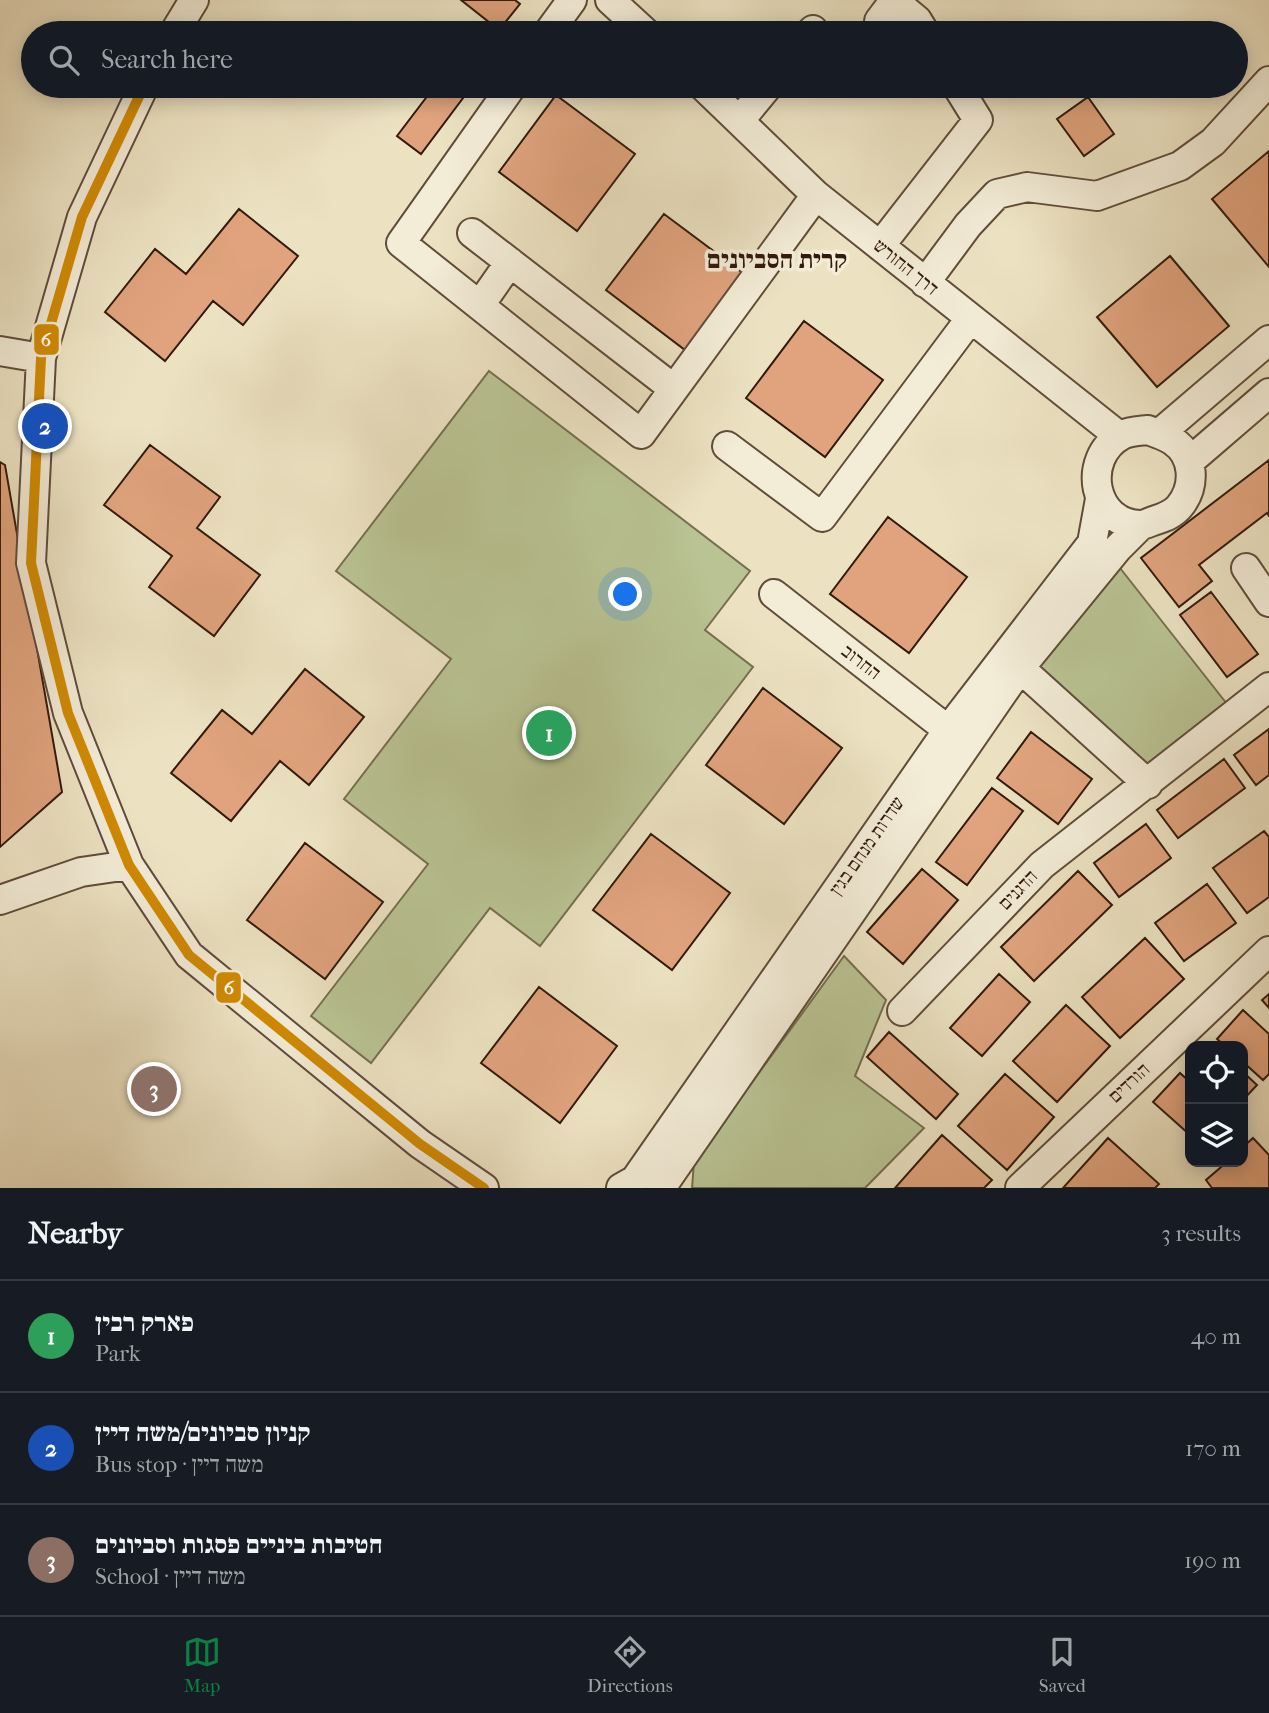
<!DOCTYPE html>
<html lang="en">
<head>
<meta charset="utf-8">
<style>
  :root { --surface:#171b24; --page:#20242c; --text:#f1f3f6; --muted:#9ea1a6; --line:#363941; --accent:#0b8043 }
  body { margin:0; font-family:"IM FELL French Canon","Frank Ruhl Libre",serif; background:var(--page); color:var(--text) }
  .controls { position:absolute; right:21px; bottom:21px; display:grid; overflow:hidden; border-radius:14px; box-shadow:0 4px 18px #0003 }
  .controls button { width:63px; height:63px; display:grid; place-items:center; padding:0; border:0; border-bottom:2px solid var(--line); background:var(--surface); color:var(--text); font:35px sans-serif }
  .you { position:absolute; left:626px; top:595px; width:24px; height:24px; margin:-18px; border:5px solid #fff; border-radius:50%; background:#1a73e8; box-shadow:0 0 0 10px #1a73e833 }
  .badge { display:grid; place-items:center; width:46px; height:46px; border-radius:50%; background:var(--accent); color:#fff; font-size:23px; font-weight:700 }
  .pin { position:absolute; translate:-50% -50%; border:4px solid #fff; box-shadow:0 2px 7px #0006 }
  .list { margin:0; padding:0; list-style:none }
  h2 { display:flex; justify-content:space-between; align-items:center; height:91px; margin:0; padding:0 28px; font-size:30px }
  h2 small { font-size:23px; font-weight:400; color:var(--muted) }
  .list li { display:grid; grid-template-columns:46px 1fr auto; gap:21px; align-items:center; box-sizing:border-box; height:112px; padding:0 28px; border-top:2px solid var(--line) }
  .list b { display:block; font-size:26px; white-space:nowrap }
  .list p { margin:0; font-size:23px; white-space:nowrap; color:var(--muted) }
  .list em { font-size:23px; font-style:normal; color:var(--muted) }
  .icon { flex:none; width:38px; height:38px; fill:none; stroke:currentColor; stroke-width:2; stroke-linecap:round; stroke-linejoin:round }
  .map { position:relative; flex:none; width:1269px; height:1188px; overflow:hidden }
  .search { position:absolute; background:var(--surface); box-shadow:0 4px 18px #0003; left:21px; right:21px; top:21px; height:77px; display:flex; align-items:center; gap:18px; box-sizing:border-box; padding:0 24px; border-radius:38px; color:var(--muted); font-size:26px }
  .sheet { height:427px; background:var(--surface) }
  nav { display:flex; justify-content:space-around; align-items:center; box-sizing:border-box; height:98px; border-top:2px solid var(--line); background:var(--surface); font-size:19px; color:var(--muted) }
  nav a { display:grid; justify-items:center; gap:4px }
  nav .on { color:var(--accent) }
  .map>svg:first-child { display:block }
  .green { fill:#b9c393; stroke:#766e50; stroke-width:2 }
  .building { fill:#e0a37d; stroke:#321a0c; stroke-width:2 }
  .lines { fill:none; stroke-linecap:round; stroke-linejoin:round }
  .minor-casing { stroke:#604c3a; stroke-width:32 }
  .minor { stroke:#f3ecd7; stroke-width:28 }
  .bus-1-casing { stroke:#f3ecd7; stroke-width:16 }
  .bus-1 { stroke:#d08a02; stroke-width:10 }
  .labels { text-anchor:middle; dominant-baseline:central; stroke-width:7; stroke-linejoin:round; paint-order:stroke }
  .street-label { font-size:19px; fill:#321a0c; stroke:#f3ecd7 }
  .district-label { font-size:26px; font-weight:bold; fill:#321a0c; stroke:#f3ecd7 }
  .line-badge { stroke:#f3ecd7; stroke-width:2.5 }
  .badge-label { font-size:19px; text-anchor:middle; font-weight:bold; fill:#fff }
</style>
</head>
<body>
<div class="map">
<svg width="1269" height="1188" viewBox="0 0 1269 1188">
  <rect width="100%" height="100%" fill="#ece2c2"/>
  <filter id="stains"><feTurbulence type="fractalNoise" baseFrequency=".00286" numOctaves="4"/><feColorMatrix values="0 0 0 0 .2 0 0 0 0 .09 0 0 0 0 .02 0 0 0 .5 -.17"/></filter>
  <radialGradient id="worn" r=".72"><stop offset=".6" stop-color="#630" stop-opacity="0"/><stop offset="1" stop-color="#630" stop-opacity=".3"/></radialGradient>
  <path class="green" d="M489,371L750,571L705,630L753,667L540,946L490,908L371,1063L311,1016L428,864L344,799L451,659L336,571Z
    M1120,568L1227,704L1142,769L1028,667Z
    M844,956L886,1000L855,1076L924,1128L865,1188H692L694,1162Z"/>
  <path class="building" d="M461,0H515L520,4L499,30Z
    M435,86H472L421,154L397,136Z
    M556,95L635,154L577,231L499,172Z
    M1088,97L1114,134L1084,156L1057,119Z
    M1269,151V267L1212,199Z
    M239,209L298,256L243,325L213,301L165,361L105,312L155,249L186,274Z
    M664,214L743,273L685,350L606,290Z
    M1170,256L1229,326L1157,387L1097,317Z
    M804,321L883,380L825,457L746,398Z
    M150,445L220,497L197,528L260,575L214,636L149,587L172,556L104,505Z
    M1269,460V516L1267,513L1199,565L1212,581L1179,607L1141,558Z
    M0,462L5,465L62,792L0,847Z
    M888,517L967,577L909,653L830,594Z
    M1211,592L1258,654L1227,677L1180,615Z
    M305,669L364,717L309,785L280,761L231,821L171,773L222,710L252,734Z
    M763,688L842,748L784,824L706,765Z
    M1269,729V775L1256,785L1234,755Z
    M1031,732L1092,779L1058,824L997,778Z
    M1224,759L1245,788L1178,838L1157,810Z
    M992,788L1023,811L967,885L936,862Z
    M1146,824L1171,858L1119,897L1094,863Z
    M1264,831L1269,837V897L1247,913L1213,868Z
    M651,834L730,893L672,970L593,910Z
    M305,843L383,902L325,979L247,920Z
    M922,869L958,900L903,964L867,932Z
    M1078,871L1112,905L1034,981L1001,947Z
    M1207,884L1236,923L1184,961L1155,923Z
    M1145,938L1184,979L1120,1038L1082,997Z
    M999,974L1030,1002L982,1056L950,1028Z
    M539,987L617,1046L560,1123L481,1063Z
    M1269,994V1008L1262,1000Z
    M1066,1005L1110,1046L1057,1102L1013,1061Z
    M1243,1010L1269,1034V1074L1263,1080L1243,1062V1046H1225L1217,1039Z
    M889,1032L958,1094L936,1119L867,1057Z
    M1243,1072L1257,1085L1243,1100Z
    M1180,1073L1190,1082V1135L1153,1102Z
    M1005,1074L1054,1117L1007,1170L958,1126Z
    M942,1135L992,1180L984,1188H895Z
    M1108,1138L1159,1184L1155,1188H1063Z
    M1253,1138L1269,1155V1188H1212L1206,1180L1227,1162H1243V1147Z"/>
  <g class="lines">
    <defs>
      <path id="minor" d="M610,0L646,33
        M893,0L917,20L925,33
        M879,21L894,1
        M174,33L194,0
        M548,33L572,0
        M810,33L813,30
        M144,86L82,217L41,358L31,563L68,713L129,865L189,955L420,1144L484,1188
        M512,86L401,243L641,434L816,195
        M703,86L816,195L1119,436
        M740,120L768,86
        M472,233L674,389
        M880,246L978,120L957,86
        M925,283L968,225L997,194L1027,187L1097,196L1180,166L1213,142L1269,81
        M480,305L510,262
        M0,351L41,358
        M1148,430C1156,433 1166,436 1173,441C1195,456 1196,487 1179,507C1173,514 1165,517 1156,520C1152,521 1145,525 1141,525C1093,525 1080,458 1122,435C1130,431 1139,431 1148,430Z
        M1159,434L1269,340
        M727,446L822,517L970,319
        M1190,461L1269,393
        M1246,568L1269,602
        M774,594L948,730
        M1020,668L1148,784
        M0,900L81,872L129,865
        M902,1011L1042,865L1269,687
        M621,1188L635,1180L948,730L1092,543L1100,499
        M661,1188L1020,668L1118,548L1141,525
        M1020,1188L1269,951"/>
    </defs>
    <use href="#minor" class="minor-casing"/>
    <use href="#minor" class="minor"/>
    <defs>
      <path id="bus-1" d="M144,86L82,217L41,358L31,563L68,713L129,865L189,955L420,1144L484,1188"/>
    </defs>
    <use href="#bus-1" class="bus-1-casing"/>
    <use href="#bus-1" class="bus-1"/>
  </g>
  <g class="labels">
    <g class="street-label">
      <text transform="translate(906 267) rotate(39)">דרך החורש</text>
      <text transform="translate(861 662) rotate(38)">החרוב</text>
      <text transform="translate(867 846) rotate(-55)">שדרות מנחם בגין</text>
      <text transform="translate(1018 890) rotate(-46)">הדגנים</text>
      <text transform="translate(1129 1083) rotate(-43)">הורדים</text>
    </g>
    <g class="district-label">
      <text x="777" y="259">קרית הסביונים</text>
    </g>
  </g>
  <g class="line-badge">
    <rect x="33" y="323" width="27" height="33" rx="7" fill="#d08a02"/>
    <rect x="215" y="971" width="27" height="33" rx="7" fill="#d08a02"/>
  </g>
  <g class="badge-label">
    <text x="46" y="346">6</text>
    <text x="229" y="994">6</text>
  </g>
  <rect width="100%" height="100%" filter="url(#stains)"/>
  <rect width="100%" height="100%" fill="url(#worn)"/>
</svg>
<div class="controls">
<button><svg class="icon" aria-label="locate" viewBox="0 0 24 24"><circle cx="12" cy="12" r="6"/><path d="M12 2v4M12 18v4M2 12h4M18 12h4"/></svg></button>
<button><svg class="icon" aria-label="layers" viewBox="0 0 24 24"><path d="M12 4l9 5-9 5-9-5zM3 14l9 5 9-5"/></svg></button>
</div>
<div class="you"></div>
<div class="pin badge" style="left:549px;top:733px;background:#2e9e5b">1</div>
<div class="pin badge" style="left:45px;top:426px;background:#1a4fb4">2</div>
<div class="pin badge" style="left:154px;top:1089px;background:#8d6e63">3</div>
<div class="search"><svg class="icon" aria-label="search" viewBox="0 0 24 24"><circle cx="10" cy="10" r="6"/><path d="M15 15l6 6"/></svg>Search here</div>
</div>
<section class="sheet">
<h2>Nearby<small>3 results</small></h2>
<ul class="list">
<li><span class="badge" style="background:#2e9e5b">1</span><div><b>פארק רבין</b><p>Park</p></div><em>40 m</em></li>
<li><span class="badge" style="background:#1a4fb4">2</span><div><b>קניון סביונים/משה דיין</b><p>Bus stop · משה דיין</p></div><em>170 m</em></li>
<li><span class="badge" style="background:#8d6e63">3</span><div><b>חטיבות ביניים פסגות וסביונים</b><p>School · משה דיין</p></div><em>190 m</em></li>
</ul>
</section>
<nav>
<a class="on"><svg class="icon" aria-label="map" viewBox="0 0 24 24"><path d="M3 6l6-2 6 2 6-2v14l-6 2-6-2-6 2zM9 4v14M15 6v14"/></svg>Map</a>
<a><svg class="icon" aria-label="directions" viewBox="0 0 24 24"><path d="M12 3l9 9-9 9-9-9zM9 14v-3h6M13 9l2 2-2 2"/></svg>Directions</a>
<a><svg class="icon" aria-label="saved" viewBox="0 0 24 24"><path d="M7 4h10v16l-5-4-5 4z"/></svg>Saved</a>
</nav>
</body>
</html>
